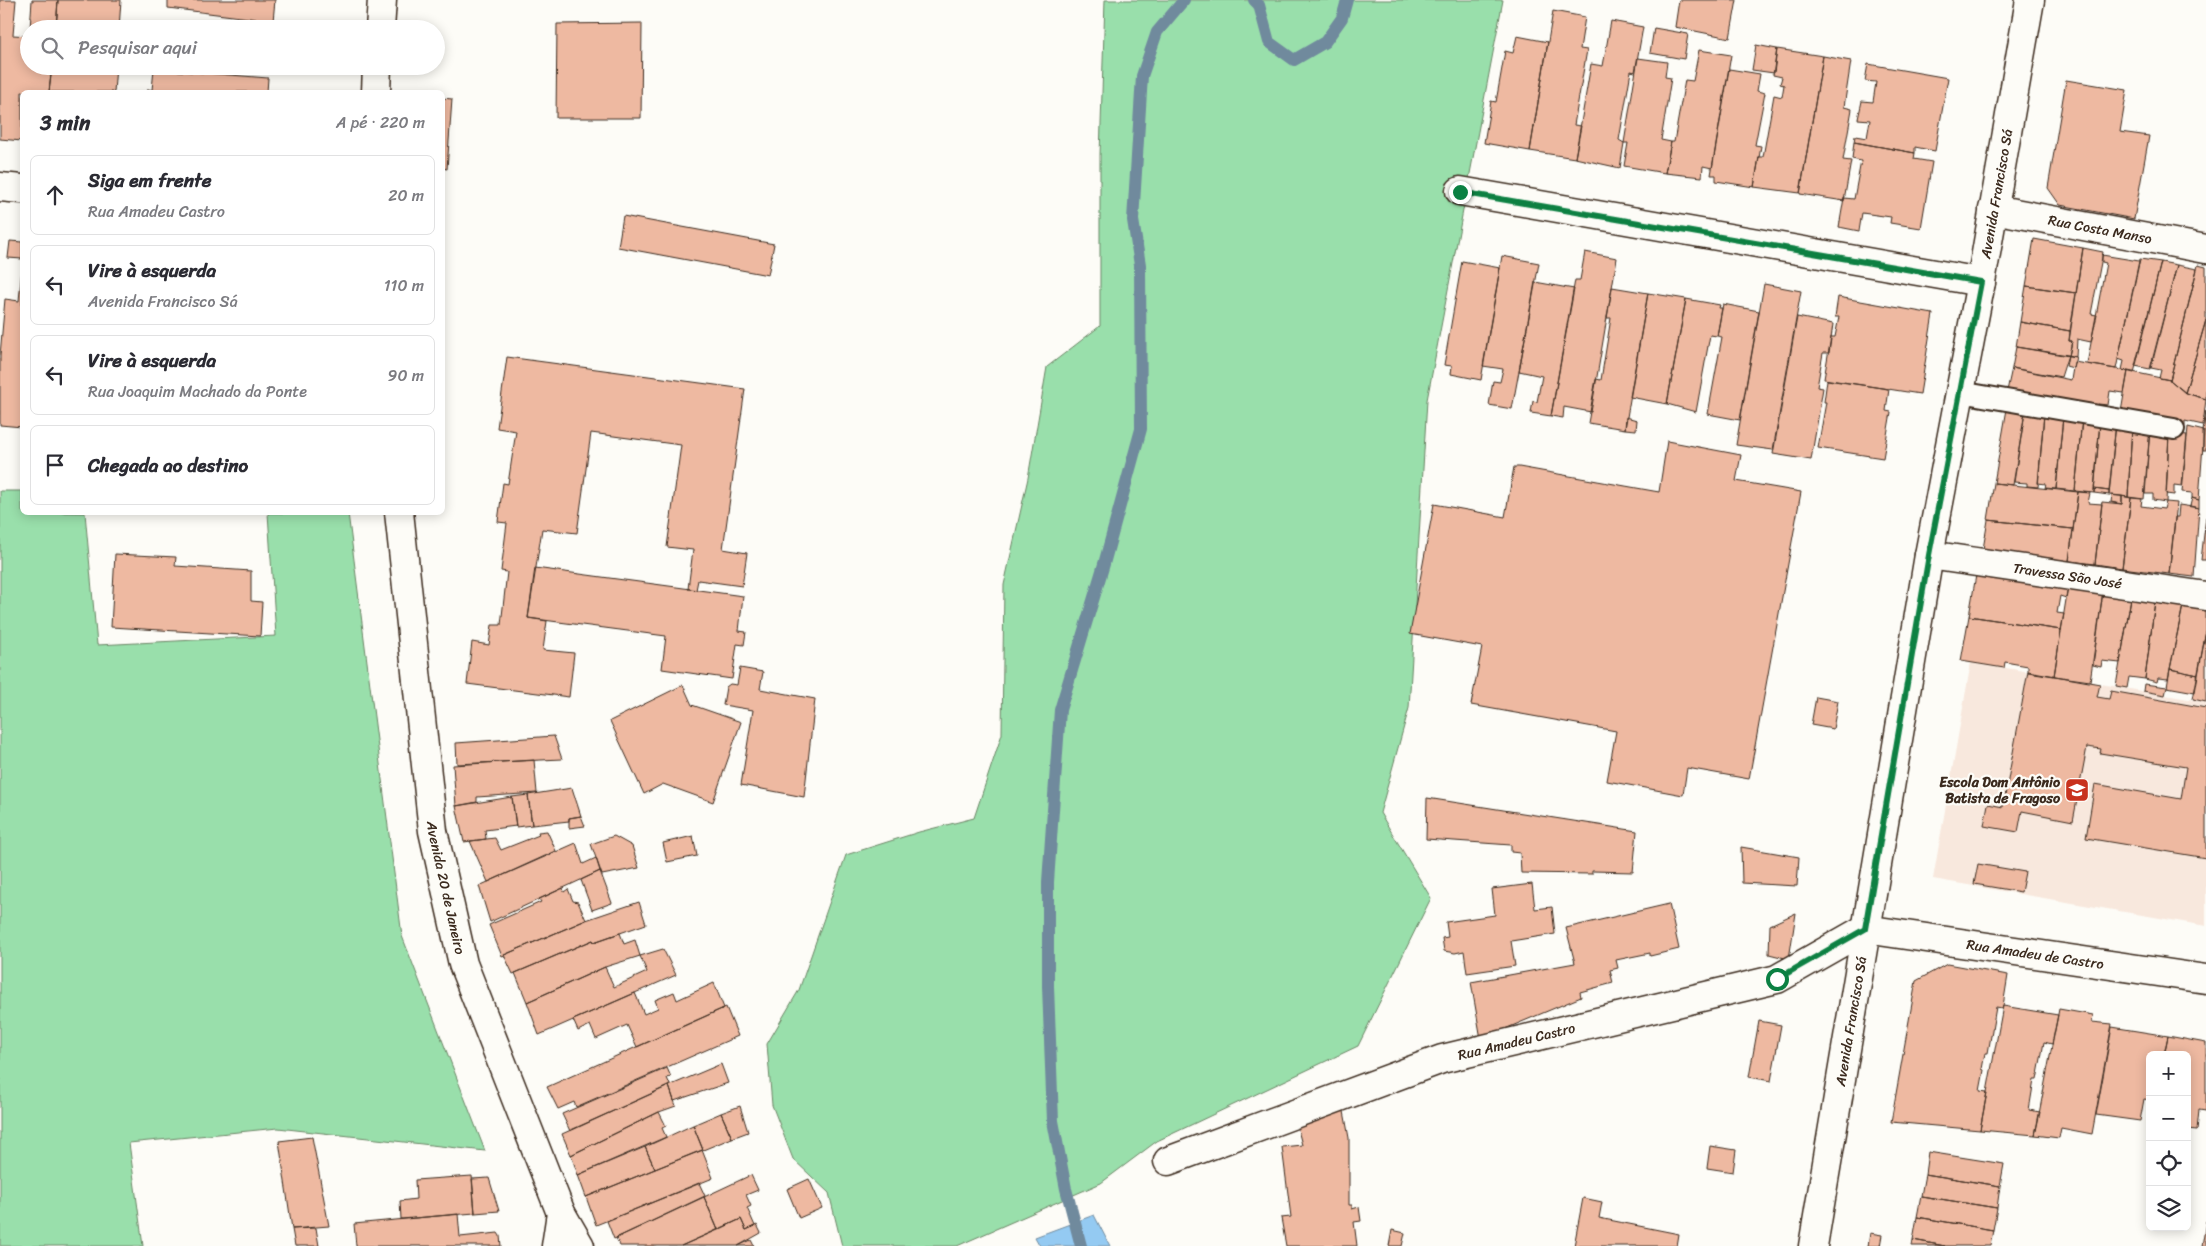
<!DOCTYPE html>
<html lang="pt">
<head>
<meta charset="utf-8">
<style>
  :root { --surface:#fff; --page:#f2f2f3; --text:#2b2b33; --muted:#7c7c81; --line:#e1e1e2 }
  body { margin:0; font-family:Sriracha,sans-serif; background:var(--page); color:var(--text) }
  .controls { position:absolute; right:15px; bottom:15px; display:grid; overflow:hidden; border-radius:8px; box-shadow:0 2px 12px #0003 }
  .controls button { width:45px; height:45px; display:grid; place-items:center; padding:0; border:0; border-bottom:1px solid var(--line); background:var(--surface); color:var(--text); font:25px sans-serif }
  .stop { position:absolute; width:15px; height:15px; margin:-11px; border:4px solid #0b8043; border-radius:50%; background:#fff }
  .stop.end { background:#0b8043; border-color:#fff; box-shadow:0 1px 5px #0008 }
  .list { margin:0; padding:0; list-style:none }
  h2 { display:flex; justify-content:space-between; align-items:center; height:65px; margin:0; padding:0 20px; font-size:21px }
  h2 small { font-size:16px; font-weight:400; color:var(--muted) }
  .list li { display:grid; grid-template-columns:32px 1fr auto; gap:15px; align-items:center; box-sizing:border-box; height:80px; margin:0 10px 10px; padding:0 10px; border:1px solid var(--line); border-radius:8px }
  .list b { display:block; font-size:19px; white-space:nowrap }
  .list p { margin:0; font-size:16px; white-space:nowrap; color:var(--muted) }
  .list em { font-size:16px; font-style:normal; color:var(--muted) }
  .icon { flex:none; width:28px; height:28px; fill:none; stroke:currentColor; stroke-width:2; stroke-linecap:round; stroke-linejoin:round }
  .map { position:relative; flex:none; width:2206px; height:1246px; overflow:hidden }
  .search { position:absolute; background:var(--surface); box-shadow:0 2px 12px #0003; left:20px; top:20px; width:425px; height:55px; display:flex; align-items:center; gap:12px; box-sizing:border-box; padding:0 18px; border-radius:28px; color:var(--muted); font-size:19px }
  .panel { position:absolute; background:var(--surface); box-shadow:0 2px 12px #0003; left:20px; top:90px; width:425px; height:425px; border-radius:8px }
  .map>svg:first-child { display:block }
  .built { fill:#f8e8dd }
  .green { fill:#99dfab; stroke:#6a8464 }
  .water { fill:#94caf2; stroke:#708a9d }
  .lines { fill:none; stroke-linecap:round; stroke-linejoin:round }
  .stream { stroke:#708a9d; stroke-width:12 }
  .building { fill:#eeb9a1; stroke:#3b2a1e }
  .service-casing { stroke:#3b2a1e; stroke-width:24 }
  .minor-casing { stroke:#3b2a1e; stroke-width:31 }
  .secondary-casing { stroke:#3b2a1e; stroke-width:31 }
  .service { stroke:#fdfcf7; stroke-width:20 }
  .minor { stroke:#fdfcf7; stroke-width:28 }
  .secondary { stroke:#fdfcf7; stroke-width:28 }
  .route { stroke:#0b8043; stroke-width:6 }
  .labels { text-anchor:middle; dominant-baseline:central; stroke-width:4.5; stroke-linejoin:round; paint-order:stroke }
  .street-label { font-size:14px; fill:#3b2a1e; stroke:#fdfcf7 }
  .poi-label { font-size:14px; font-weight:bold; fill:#3b2a1e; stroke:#fdfcf7; text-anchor:end }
</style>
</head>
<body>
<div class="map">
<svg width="2206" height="1246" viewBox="0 0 2206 1246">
  <rect width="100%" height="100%" fill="#fdfcf7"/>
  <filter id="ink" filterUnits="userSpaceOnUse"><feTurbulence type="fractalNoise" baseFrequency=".02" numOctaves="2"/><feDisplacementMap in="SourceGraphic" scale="10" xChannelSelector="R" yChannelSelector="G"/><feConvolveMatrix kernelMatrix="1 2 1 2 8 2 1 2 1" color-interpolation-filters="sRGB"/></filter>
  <g filter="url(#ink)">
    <path class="built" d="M1971,662L2206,702V926L1933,879Z"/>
    <path class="green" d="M1105,0H1503L1427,400L1409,708L1380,813L1431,898L1358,1046L1157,1141L1101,1183L957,1246H842L829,1193L793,1159L772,1105L767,1044L799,990L846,855L919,832L974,818L1002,734L1004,585L1028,478L1047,367L1100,326V155Z
      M0,491H22V512L85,513L97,645L276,636L268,513H348L402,936L485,1151L278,1128L129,1143L143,1246H0Z"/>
    <path class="water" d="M1094,1215L1110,1246H1040L1035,1237Z"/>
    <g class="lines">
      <path class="stream" d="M1254,0L1259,5L1269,42L1294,60L1325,42L1342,18L1347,0
        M1081,1246L1066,1189L1053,1121L1048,986V882L1060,710L1104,564L1141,429L1140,265L1133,220L1142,76L1157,32L1184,0"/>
    </g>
    <path class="building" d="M0,0H16L13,35L29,36V66H52L49,92H22V141L0,139Z
      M32,0H58L56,29H30Z
      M58,0H121L119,29H56Z
      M168,0H275L273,21L168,8Z
      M1679,0H1737L1730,38L1675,27Z
      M1553,11L1585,17L1580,49L1587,50L1574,125L1581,126L1575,158L1530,151Z
      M1611,21L1643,27L1635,72L1631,71L1619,140L1624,143L1620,168L1575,158L1591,64L1603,66Z
      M642,23L641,118H556L557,24Z
      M1654,28L1688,34L1684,59L1650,53Z
      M1517,36L1548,42L1530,151L1484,143L1491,101L1496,102L1505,51L1513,53Z
      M1756,45L1777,49L1774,73L1752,70Z
      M1777,49L1823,56L1800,193L1754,187L1759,157H1763L1774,95L1782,97L1784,85L1780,84L1782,77L1773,75Z
      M1699,50L1731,55L1712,168L1703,166L1702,177L1665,173L1671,142H1674L1685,80L1693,81Z
      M1823,56L1851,61L1844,107L1852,109L1843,160L1851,161L1844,201L1800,194Z
      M1638,58L1667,62L1665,77L1671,78L1661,140L1671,142L1665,173L1624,166L1628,143H1624Z
      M1868,64L1948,78L1935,151L1915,147V153L1854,142L1855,136L1867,138L1870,120L1858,119L1862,101L1873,102L1876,82L1865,81Z
      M52,66H116L114,92H49Z
      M154,69L268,78L267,92H148V89L152,90Z
      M1729,69L1760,74L1757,91L1765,93L1755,145L1761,146L1754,187L1716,181V175H1711Z
      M2066,80L2127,90L2120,132L2149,136L2134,219L2060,205L2048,188Z
      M442,98L452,99L447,169L442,168Z
      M1854,142L1915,153L1914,159L1932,162L1921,228L1890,223L1891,217L1862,213L1859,231L1839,227L1844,198L1854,199L1861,161L1852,159Z
      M623,216L774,244L768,275L618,247Z
      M2034,239L2083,248L2076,293L2026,286Z
      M10,241L22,242V259L8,258Z
      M2083,248L2103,252L2091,314L2097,315L2091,342L2077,339L2076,357L2069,356L2072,341H2069Z
      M1585,252L1617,258L1591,412L1564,407L1563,418L1551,416L1575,280H1580Z
      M2102,255L2139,261L2116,369L2087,364L2106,263L2102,262Z
      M1502,256L1539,263L1512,409L1489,405L1493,381L1500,382L1503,369L1483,366Z
      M2140,259L2161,262L2134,373L2122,370L2124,361L2118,359Z
      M1462,261L1500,268L1481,380L1451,374L1452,366L1444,365Z
      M2161,262L2177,265L2150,369L2135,366Z
      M2177,265L2197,269L2170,380L2159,378L2161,370L2151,368Z
      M2198,265L2206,267V320L2185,393L2170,380Z
      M22,268V427L0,425V355L5,299L19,301Z
      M1535,282L1574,289L1551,416L1531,413L1533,401L1537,402L1542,376L1519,371Z
      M1764,284L1801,291L1773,450L1736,445Z
      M2026,286L2076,293L2070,331L2020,322Z
      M1612,287L1648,293L1625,429L1588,423L1596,379L1601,380L1611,318H1607Z
      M1648,293L1686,299L1667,404L1630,397Z
      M1838,297L1933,314L1920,394L1824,379L1831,337H1835L1839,317H1835Z
      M1686,299L1720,305L1719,308H1722L1717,336L1710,335L1696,412L1667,404Z
      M1723,304L1759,311L1740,420L1708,414L1722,337L1717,336Z
      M1797,317L1833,324L1829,353H1823L1817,387L1823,388L1811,460L1773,454Z
      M2206,320V399L2185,393Z
      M2020,322L2070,331L2069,341H2072L2069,356L2016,347Z
      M2016,347L2068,355L2061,377L2012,368Z
      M2068,355L2076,357L2073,368L2066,366Z
      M507,357L745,389L723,549L747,553L742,586L698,580L696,590L688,589L693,550L667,547L681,445L591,433L577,533L542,529L528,618L547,621L543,650L574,653L569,697L467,684L472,642L489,645L492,625H501L507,572L501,571L507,523L498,522L503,483L508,484L516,431L497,428Z
      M2074,362L2128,371L2124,393L2110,391L2108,405L2098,404L2097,411L2007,391L2012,368L2071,380Z
      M2128,371L2170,380L2186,393L2206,399L2203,425L2185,421V426L2121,412Z
      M1827,380L1889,389L1886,411L1891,412L1883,458L1818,448L1826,402H1824Z
      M2007,409L2025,412L2013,485L1994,483Z
      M2206,411V450H2203V431Z
      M2025,412L2044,414L2038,487L2027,486V483L2014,482Z
      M2044,414L2063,417L2056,489L2045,488L2046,484L2038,483Z
      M1626,417L1637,420L1636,430L1625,429Z
      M2063,417L2082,419L2075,491L2056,489Z
      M2082,419L2100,422L2094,493L2075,491Z
      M2100,422L2116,423L2109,491L2094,489Z
      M2116,423L2132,426L2128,497L2109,495Z
      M2132,426L2150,429L2144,499L2128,497Z
      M2188,427L2204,431L2199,500L2192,498V493L2182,492Z
      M2150,429L2169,433L2166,502L2153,500V494H2145Z
      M2169,433L2187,435L2182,486L2174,485V495L2166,494Z
      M1667,441L1741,455L1736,481L1801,492L1749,779L1687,768L1683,795L1607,781L1616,731L1471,705L1482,647L1410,634L1434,504L1505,517L1514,467H1519L1659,492Z
      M1994,483L2078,492L2073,529L1988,520Z
      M2094,489L2109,491V495L2094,493Z
      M2078,492L2090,493L2088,503L2102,504L2095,564L2069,561Z
      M2112,495L2122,496V504L2111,502Z
      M2122,496L2131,498L2122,568L2095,564L2102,502L2122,504Z
      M2131,498L2142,499L2141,506L2164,509L2166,502L2177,503L2169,574L2122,568Z
      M2192,498L2199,500V508L2190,506Z
      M2179,505L2199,508L2194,577L2169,574L2175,517H2178Z
      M2206,517V560H2201Z
      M1988,520L2073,529L2069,561L1983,549Z
      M115,554L176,557L175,566L251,571V601L262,602L260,636L111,627Z
      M535,568L743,596L739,631L746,632L744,645L737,644L732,679L662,669L666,636L528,618Z
      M1976,575L2068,587L2066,598L2060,596L2057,613L2064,614L2061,630L1969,616Z
      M2068,587L2103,591L2090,681L2054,676Z
      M2103,591L2131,598L2120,663L2102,661L2101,667L2093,665Z
      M2131,598L2155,601L2145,679L2129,677L2127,688L2116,686Z
      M2155,601L2183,605L2168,679L2158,678L2157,682L2145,679Z
      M2184,601L2206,605V631L2198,675L2170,669Z
      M1969,616L2061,630L2054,676L2028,672V666L2005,662L2004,668L1961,661Z
      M2206,631V702L2193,699Z
      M740,668L763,672L760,689L815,699L804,797L741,785L753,710L723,705L726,687L730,684L737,685Z
      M2170,669L2198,675L2195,692L2167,687Z
      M2028,671L2100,684L2097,697L2109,699L2111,691L2206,708V858L2086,838L2095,784L2181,799L2186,767L2100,753L2101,749L2087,747L2073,821L2022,811L2018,832L1984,826L1988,804L2003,807Z
      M2144,684L2167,687L2165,695L2143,691Z
      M683,685L692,705L741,722L713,802L663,784L644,794L610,721Z
      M1816,697L1838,701L1833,729L1811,725Z
      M554,736L562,759L457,764L456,743Z
      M534,760L537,793L477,797V802L456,806L453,765Z
      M572,788L581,816L569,818V821L532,825L528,795Z
      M528,795L532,825L516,827L512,797Z
      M512,797L516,826L485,830L486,839L464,842L456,806Z
      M1427,798L1637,831L1633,872L1592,871V874L1521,873L1520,853L1511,852V845L1426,839Z
      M581,816L585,826L569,828V818Z
      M547,831L556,851L488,882L470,841L495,838L501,850L539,835L538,832Z
      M614,836L632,846L639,868L602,875L591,844Z
      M693,836L697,856L667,862L663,843Z
      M576,843L583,864L596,858L600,871L490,922L479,886Z
      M1741,847L1799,857L1797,886L1742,883Z
      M1978,864L2025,872L2021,892L1974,884Z
      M600,871L612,903L592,910L581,880Z
      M1532,884L1535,909L1552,907L1555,934L1511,941L1515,966L1467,973L1464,951L1455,953L1444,951L1442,938L1448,937L1446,922L1495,915L1492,889Z
      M563,888L564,892L568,889L573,901L578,902L586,920L502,956L489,925L541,902L539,899Z
      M639,902L646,924L594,942L593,940L513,974L504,955L586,920Z
      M1669,904L1679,949L1650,956V953L1616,960L1618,968L1610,970L1613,983L1580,992L1581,997L1481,1039L1471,982L1575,963L1566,928Z
      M1796,913L1789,959L1769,954L1770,925Z
      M620,933L624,944L635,940L640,956L605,967L527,1002L515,973L593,940L594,942Z
      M663,949L676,975L539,1035L527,1002L605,967L614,987L647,972L640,956Z
      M1947,964L2008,975L2003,1006L2002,1008L1996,1007L1988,1053H1985L1982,1069L1984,1070L1980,1091L1987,1092L1980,1130L1891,1122L1916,981Z
      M714,983L724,1008L637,1047L627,1025L596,1039L590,1025L578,1031L573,1020L635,993L644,1014L658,1008L655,1000L674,992L677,1000Z
      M2003,1006L2058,1015L2052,1044L2044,1042L2037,1080H2034L2029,1110L2040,1112L2035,1135L1980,1130Z
      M726,1007L738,1036L576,1107L574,1102L558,1109L547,1087Z
      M2059,1009L2093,1015L2092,1022L2112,1024L2092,1134L2061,1128L2059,1138L2035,1135Z
      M1759,1021L1781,1025L1771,1081L1749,1077Z
      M2112,1027L2168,1036L2164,1055H2150V1100L2144,1099L2140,1121L2096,1115Z
      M2168,1036L2206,1043V1111L2199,1110L2197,1130L2187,1129V1055H2164Z
      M721,1064L728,1083L674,1101L669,1086Z
      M667,1068L671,1077L667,1078L670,1085L570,1131L562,1114Z
      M669,1086L676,1106L659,1112L571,1155L562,1134Z
      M740,1106L748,1132L732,1138L721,1113Z
      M1343,1106L1349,1138V1205H1352V1209L1359,1207L1361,1221L1354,1222L1357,1246H1286L1281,1218L1291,1217L1282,1147L1302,1145L1296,1122Z
      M659,1112L666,1126L662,1128L666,1137L578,1175L571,1155Z
      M721,1113L732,1138L703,1150L693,1125Z
      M693,1125L703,1150L655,1169L645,1147Z
      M312,1137L329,1226L292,1229L279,1141Z
      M1710,1146L1736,1150L1733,1172L1707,1168Z
      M645,1147L655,1169L586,1197L578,1175Z
      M702,1150L713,1178L596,1225L586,1197Z
      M1928,1152L2004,1164L2000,1186L1925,1174Z
      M1925,1174L2000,1186L1997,1208L1921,1196Z
      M751,1175L758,1190L746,1195L751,1206L747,1208L755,1226L746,1230L741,1219L718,1230L704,1197Z
      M472,1176L475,1213L401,1219L400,1201L416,1199L415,1180Z
      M489,1178L499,1211L475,1213L472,1179Z
      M809,1179L822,1208L799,1218L787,1189Z
      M699,1183L705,1196L614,1239L607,1221Z
      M1921,1196L1997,1208L1993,1230L1917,1217Z
      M704,1197L718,1230L681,1246H620L616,1238Z
      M1583,1198L1602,1202L1599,1218L1679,1234L1677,1246H1574Z
      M458,1214L460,1237L498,1233L500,1236L501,1246H356L354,1224Z
      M1917,1217L1993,1230L1990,1246H1945L1913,1240Z
      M741,1219L746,1230L757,1225L761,1233L738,1246H681Z
      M2206,1221V1246H2202Z
      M316,1228L319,1246H295L292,1229Z
      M1392,1230L1405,1233L1402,1246H1389Z
      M1870,1233L1882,1235L1880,1246H1868Z
      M751,1240L754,1246H738Z
      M1913,1240L1945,1246H1912Z"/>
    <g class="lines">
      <defs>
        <path id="service" d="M1960,392L2174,429"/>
        <g id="minor">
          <path d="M380,29L382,0"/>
          <path d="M376,92L377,66"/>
          <path d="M0,187L22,189"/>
          <path d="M1460,191L1981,282"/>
          <path id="s1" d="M1993,209L2206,249"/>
          <path id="s2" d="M399,512L433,831L463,964L561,1213L556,1246"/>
          <path id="s3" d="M1929,555L2206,596"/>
          <path id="s4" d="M1168,1161L1442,1059L1777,979L1865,929L2206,979"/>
          <path d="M561,1213L580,1246"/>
        </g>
        <g id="secondary">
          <path id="s5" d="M1813,1246L1929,555L1981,282L2030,0"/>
        </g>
      </defs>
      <use href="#service" class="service-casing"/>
      <use href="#minor" class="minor-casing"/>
      <use href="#secondary" class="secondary-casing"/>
      <use href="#service" class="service"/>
      <use href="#minor" class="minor"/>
      <use href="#secondary" class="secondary"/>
    </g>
  </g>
  <g class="lines" filter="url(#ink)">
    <path class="route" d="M1460,192L1981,282L1929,555L1865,929L1777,979"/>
  </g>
  <defs>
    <symbol id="school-square" viewBox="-11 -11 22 22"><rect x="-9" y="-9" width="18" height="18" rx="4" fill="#c8321e" stroke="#fdfcf7"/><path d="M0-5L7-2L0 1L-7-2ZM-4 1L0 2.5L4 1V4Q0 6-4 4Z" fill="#fff"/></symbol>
  </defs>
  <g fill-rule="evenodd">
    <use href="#school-square" x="2063" y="776" width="28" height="28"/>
  </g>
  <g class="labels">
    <g class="street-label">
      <text stroke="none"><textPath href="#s5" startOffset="1068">Avenida Francisco Sá</textPath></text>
      <text stroke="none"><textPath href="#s1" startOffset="109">Rua Costa Manso</textPath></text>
      <text stroke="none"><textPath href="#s3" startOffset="140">Travessa São José</textPath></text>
      <text stroke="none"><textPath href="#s2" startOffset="379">Avenida 20 de Janeiro</textPath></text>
      <text stroke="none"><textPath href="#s4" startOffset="910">Rua Amadeu de Castro</textPath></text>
      <text stroke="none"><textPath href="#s5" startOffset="228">Avenida Francisco Sá</textPath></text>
      <text stroke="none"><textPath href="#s4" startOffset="369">Rua Amadeu Castro</textPath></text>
    </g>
    <g class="poi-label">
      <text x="2060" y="782">Escola Dom Antônio<tspan x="2060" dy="16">Batista de Fragoso</tspan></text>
    </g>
  </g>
</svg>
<div class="controls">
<button>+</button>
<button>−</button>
<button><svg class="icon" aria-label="locate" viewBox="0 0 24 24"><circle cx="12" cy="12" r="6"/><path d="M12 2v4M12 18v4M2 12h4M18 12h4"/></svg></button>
<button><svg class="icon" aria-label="layers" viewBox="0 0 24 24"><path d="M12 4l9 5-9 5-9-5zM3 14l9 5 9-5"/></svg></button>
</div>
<div class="stop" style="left:1777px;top:979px"></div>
<div class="stop end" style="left:1460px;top:192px"></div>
<div class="search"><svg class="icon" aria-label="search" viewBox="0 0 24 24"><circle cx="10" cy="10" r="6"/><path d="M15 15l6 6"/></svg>Pesquisar aqui</div>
<section class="panel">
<h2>3 min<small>A pé · 220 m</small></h2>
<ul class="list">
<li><svg class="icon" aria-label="ahead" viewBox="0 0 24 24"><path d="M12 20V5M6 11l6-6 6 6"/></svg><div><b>Siga em frente</b><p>Rua Amadeu Castro</p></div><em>20 m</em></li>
<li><svg class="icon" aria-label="left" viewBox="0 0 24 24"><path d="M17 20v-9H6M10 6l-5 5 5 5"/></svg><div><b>Vire à esquerda</b><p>Avenida Francisco Sá</p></div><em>110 m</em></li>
<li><svg class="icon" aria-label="left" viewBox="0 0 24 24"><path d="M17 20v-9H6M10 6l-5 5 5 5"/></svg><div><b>Vire à esquerda</b><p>Rua Joaquim Machado da Ponte</p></div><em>90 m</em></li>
<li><svg class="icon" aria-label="arrive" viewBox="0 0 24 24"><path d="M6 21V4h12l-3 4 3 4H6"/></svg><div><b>Chegada ao destino</b></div></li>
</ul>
</section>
</div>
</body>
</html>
